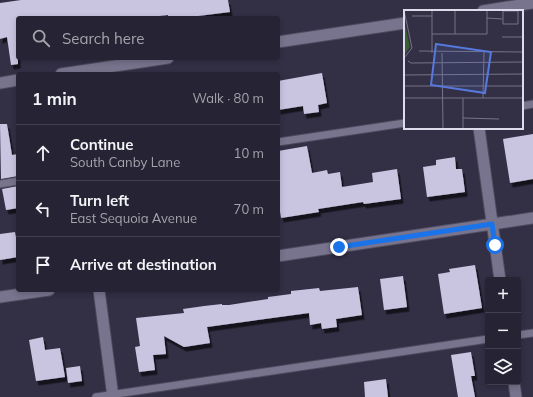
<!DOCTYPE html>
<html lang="en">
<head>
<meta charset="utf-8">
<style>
  :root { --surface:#262334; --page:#322f40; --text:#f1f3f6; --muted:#a4a4ac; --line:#42404f }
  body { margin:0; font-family:Mulish,sans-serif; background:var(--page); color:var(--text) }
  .controls { position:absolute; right:12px; bottom:12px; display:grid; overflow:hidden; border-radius:4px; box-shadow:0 2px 6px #0003 }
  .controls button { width:36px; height:36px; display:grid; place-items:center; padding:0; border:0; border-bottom:1px solid var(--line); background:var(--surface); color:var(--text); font:20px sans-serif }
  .stop { position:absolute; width:12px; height:12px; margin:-9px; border:3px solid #1a73e8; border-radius:50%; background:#fff }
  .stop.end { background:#1a73e8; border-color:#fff; box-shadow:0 1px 4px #0008 }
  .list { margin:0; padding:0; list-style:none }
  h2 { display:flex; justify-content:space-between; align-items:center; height:52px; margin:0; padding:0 16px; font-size:17px }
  h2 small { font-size:13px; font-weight:400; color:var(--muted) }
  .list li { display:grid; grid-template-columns:26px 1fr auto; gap:12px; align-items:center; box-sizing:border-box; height:56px; padding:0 16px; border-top:1px solid var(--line) }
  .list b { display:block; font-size:15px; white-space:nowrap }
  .list p { margin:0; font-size:13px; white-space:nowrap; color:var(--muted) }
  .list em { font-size:13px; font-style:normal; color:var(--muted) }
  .icon { flex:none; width:22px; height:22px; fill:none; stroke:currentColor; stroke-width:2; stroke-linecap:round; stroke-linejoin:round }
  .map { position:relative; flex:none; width:533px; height:397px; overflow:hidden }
  .search { position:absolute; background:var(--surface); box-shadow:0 2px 6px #0003; left:16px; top:16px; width:264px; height:44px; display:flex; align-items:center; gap:10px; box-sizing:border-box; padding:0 14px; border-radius:4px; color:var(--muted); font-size:15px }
  .panel { position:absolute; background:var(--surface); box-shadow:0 2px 6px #0003; left:16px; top:72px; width:264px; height:220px; border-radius:4px }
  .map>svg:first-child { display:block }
  .building { fill:#c9c5e1; filter:url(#shadow) }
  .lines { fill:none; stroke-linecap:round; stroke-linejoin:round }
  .service-casing { stroke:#4e4a5d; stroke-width:9 }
  .minor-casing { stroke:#4e4a5d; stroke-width:13 }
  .service { stroke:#78748e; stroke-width:7 }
  .minor { stroke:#78748e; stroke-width:11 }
  .route { stroke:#1a73e8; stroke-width:5 }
  .inset-road { fill:none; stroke:#777487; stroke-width:1 }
  .view { fill:#5779dd; fill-opacity:0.15; stroke:#5779dd; stroke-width:2 }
  .inset-edge { fill:none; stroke:#dedcea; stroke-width:2 }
</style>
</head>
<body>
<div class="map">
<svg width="533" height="397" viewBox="0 0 533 397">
  <defs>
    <filter id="shadow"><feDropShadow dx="2.5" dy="4.5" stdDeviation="0" flood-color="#0009"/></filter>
  </defs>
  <rect width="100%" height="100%" fill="#332f45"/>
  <path class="building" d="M21,0H228L230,12L182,18H168V15L142,18H18V64L11,65L7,37L0,39V3Z
    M322,73L327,103L318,105L319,112L304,114L303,106L278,110V81Z
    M0,124H7L12,155L18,154V176L1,179Z
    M533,134V179L510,183L503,139Z
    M307,146L312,173L327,170L328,174L340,172L342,187L373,182L372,173L397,169L401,199L364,204L363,202L318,209L319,212L281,218L278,199V151Z
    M455,157L456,169H462L465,192L427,197L423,167L436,165V160Z
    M18,186V208L6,210L2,189Z
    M15,232L18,248V257L0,260V234Z
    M475,265L482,308L444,314L438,274L450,272L449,269Z
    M403,276L407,307L384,310L380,279Z
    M358,287L362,315L336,319L337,327L322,329L321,323L310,325L309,313L207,327L210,343L184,347L164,336L166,354L153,355L155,370L139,372L135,347L140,346L136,318L184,313L183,309L204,306L222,304V305H229L268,299V297L291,294V291L319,288L320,291Z
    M43,337L45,350L60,348L65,377L36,381L29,340Z
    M471,352L475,376H471L475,397H458L451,355Z
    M80,366L82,381L68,383L66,368Z
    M386,379L388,397H365L364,382Z"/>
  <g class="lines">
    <defs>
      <path id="service" d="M522,106L533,104
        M278,142L405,123
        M0,184L18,181
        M518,335L533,333
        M96,397L488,339"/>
      <path id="minor" d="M483,11L533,3
        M278,42L405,23
        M61,74L168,58
        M0,83L18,80
        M479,128L500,280
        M278,256L533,218
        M99,290L113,397
        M0,297L49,290
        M514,382L516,397"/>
    </defs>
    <use href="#service" class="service-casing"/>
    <use href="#minor" class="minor-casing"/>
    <use href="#service" class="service"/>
    <use href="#minor" class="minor"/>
  </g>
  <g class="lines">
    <path class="route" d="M339,247L492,224L495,245"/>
  </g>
  <g transform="translate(404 10)">
    <rect width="119" height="119" fill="#332f45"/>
    <path d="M0,10L6,37L0,45Z" fill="#375f2f"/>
    <path class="inset-road" d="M0,0L8,38L0,48M51,0V24M99,0V14H114V1H99M8,6H28M83,8L98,9M28,24H83V0M98,27H119M15,41L119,42M28,43V0M38,43L39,119M4,51L7,53L119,52M0,65L119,64M0,76H119M0,88H119M79,88L80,42M59,108L95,109M59,119V88"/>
    <path class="view" d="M32,34L87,42L81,83L27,75Z"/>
    <rect width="119" height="119" class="inset-edge"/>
  </g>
</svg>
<div class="controls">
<button>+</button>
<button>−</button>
<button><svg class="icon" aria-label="layers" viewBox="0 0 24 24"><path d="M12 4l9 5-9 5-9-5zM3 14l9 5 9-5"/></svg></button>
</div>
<div class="stop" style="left:495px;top:245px"></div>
<div class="stop end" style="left:339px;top:247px"></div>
<div class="search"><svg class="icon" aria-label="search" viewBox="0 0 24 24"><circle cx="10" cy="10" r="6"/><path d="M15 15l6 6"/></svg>Search here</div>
<section class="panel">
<h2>1 min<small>Walk · 80 m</small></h2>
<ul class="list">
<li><svg class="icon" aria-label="ahead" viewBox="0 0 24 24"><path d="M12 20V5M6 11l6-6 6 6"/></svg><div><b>Continue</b><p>South Canby Lane</p></div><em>10 m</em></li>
<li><svg class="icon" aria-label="left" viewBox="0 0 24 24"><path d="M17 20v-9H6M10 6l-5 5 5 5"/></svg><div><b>Turn left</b><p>East Sequoia Avenue</p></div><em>70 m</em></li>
<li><svg class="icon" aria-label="arrive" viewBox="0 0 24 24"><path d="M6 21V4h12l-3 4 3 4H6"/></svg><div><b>Arrive at destination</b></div></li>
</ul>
</section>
</div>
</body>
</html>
